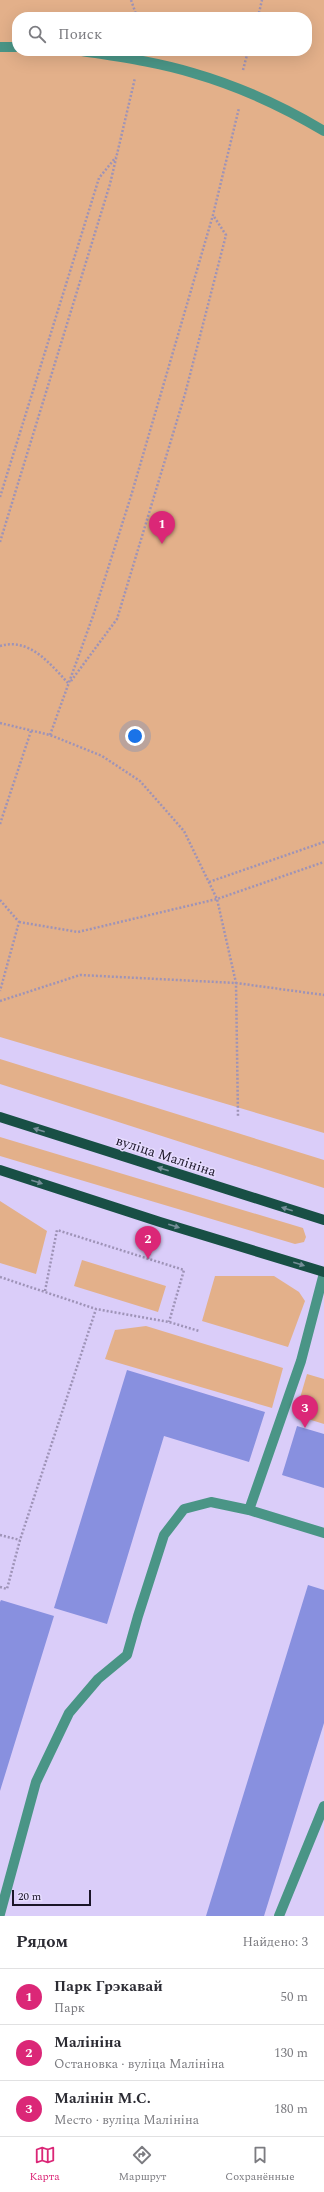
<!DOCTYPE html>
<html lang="ru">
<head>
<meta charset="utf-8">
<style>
  :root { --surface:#fff; --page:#f2f2f3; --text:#2b2b33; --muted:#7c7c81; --line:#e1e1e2; --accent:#db2777 }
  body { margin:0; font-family:Spectral,serif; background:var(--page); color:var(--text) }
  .scale { position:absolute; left:12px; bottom:10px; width:79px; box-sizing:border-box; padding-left:4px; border:2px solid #1b1528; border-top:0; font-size:11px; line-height:14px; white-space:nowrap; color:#1b1528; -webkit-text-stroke:3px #e6dcfe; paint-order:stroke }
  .you { position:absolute; left:135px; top:736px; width:14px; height:14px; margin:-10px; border:3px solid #fff; border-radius:50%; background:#1a73e8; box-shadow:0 0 0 6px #1a73e833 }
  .badge { display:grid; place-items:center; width:26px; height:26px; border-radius:50%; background:var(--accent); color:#fff; font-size:13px; font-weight:700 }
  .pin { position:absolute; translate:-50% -33px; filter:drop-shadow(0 1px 2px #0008) }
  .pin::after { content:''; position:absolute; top:21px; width:14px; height:12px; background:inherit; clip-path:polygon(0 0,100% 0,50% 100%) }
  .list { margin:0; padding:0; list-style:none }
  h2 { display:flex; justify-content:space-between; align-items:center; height:52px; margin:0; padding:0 16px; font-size:17px }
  h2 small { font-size:13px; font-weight:400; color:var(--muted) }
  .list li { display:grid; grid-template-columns:26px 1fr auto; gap:12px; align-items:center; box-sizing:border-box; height:56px; padding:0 16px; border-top:1px solid var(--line) }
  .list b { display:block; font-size:15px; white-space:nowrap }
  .list p { margin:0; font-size:13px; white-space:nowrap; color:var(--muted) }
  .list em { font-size:13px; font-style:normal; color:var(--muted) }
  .icon { flex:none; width:22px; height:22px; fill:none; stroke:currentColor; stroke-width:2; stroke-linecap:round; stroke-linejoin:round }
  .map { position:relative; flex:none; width:324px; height:1916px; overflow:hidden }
  .search { position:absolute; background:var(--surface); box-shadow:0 4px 16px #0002; left:12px; right:12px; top:12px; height:44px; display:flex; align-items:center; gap:10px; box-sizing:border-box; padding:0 14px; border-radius:16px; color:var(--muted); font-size:15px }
  .sheet { height:220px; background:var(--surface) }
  nav { display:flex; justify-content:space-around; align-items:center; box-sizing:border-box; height:56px; border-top:1px solid var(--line); background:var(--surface); font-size:11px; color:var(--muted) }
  nav a { display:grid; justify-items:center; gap:2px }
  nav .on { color:var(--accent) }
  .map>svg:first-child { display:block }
  .green { fill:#e3b08a; fill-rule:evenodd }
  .building { fill:#8890df }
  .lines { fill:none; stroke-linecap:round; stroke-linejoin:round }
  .path { stroke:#9e93b7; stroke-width:2.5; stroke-dasharray:2 2; stroke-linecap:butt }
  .minor { stroke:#4a9586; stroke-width:10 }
  .major { stroke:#184f45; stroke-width:10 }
  .oneway { fill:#758e98 }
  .labels { text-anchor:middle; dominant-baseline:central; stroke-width:3; stroke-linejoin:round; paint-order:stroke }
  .street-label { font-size:14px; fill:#1b1528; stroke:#e6dcfe }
</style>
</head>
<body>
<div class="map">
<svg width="324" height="1916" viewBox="0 0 324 1916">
  <rect width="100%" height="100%" fill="#dacdf9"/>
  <path class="green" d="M0,0H324V1133L0,1037ZM17,17H307V51H17Z
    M0,1059L324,1160V1188L0,1084Z
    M0,1137L303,1228L306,1237L304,1242L295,1244L0,1156Z
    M0,1201L47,1231L36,1274L0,1263Z
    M82,1260L166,1286L158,1312L74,1286Z
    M215,1276H274L299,1292L305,1301L288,1347L202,1321Z
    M146,1326L283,1368L272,1408L105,1359L115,1330Z
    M307,1374L324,1379V1424L295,1415Z"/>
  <path class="building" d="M127,1370L265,1412L249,1462L164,1436L107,1624L54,1608Z
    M297,1426L324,1434V1488L282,1475Z
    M308,1585L324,1590V1723L296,1813L264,1916H206Z
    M1,1600L54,1616L0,1791V1602Z"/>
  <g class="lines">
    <path class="path" d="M131,0L137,17
      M258,17L262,0
      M243,70L248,51
      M0,497L99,178L116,157
      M0,542L110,184L135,78
      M0,646C30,637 51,665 69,684
      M71,681L117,619L185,394L226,235L213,215
      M0,723L50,735L102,756L140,781L184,831L217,899L236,983L238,1117
      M50,735L93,616L131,496L213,215L239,108
      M0,824L31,731
      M209,882L324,842
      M0,900L19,922L0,991
      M19,922L78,932L217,899L324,862
      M0,1001L80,975L236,983L324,995
      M148,1259L154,1239
      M0,1277L96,1309L169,1322L199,1331
      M45,1291L57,1230L184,1270L169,1322
      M0,1535L20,1540
      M0,1587L7,1589L20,1540L96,1309"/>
    <path class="minor" d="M0,47H17
      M82,51C120,57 157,62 193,73C238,86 284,107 324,131
      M249,1510L324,1533
      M0,1914L36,1782L69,1713L98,1679L127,1655L138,1616L164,1535L184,1509L211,1502L249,1510L301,1361L324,1273
      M279,1916L324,1806"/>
    <path class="major" d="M0,1117L324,1220
      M0,1170L160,1222L324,1272"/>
  </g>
  <defs><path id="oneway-solid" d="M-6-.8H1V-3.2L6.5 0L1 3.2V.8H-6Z"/></defs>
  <g class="oneway">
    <use href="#oneway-solid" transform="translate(39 1130) rotate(-162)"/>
    <use href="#oneway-solid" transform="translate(163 1169) rotate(-162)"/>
    <use href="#oneway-solid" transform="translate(37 1182) rotate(18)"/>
    <use href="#oneway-solid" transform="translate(287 1209) rotate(-162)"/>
    <use href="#oneway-solid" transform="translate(174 1226) rotate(17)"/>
    <use href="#oneway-solid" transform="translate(299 1264) rotate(17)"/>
  </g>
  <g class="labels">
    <g class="street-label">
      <text transform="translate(166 1156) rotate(18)">вуліца Малініна</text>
    </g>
  </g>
</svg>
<div class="scale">20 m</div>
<div class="you"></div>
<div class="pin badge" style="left:162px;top:544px">1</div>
<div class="pin badge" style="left:148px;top:1259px">2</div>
<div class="pin badge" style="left:305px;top:1428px">3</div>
<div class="search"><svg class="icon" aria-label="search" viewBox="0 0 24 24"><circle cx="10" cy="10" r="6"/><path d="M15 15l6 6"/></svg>Поиск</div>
</div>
<section class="sheet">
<h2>Рядом<small>Найдено: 3</small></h2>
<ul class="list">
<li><span class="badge">1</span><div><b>Парк Грэкавай</b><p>Парк</p></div><em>50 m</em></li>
<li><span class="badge">2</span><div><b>Малініна</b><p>Остановка · вуліца Малініна</p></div><em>130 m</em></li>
<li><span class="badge">3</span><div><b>Малінін М.С.</b><p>Место · вуліца Малініна</p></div><em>180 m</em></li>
</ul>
</section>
<nav>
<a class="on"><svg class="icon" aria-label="map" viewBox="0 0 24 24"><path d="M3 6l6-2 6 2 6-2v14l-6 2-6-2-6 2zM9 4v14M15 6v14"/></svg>Карта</a>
<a><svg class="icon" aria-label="directions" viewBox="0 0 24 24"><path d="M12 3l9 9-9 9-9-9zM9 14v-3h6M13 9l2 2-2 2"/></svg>Маршрут</a>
<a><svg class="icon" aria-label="saved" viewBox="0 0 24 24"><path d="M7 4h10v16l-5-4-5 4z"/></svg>Сохранённые</a>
</nav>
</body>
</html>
